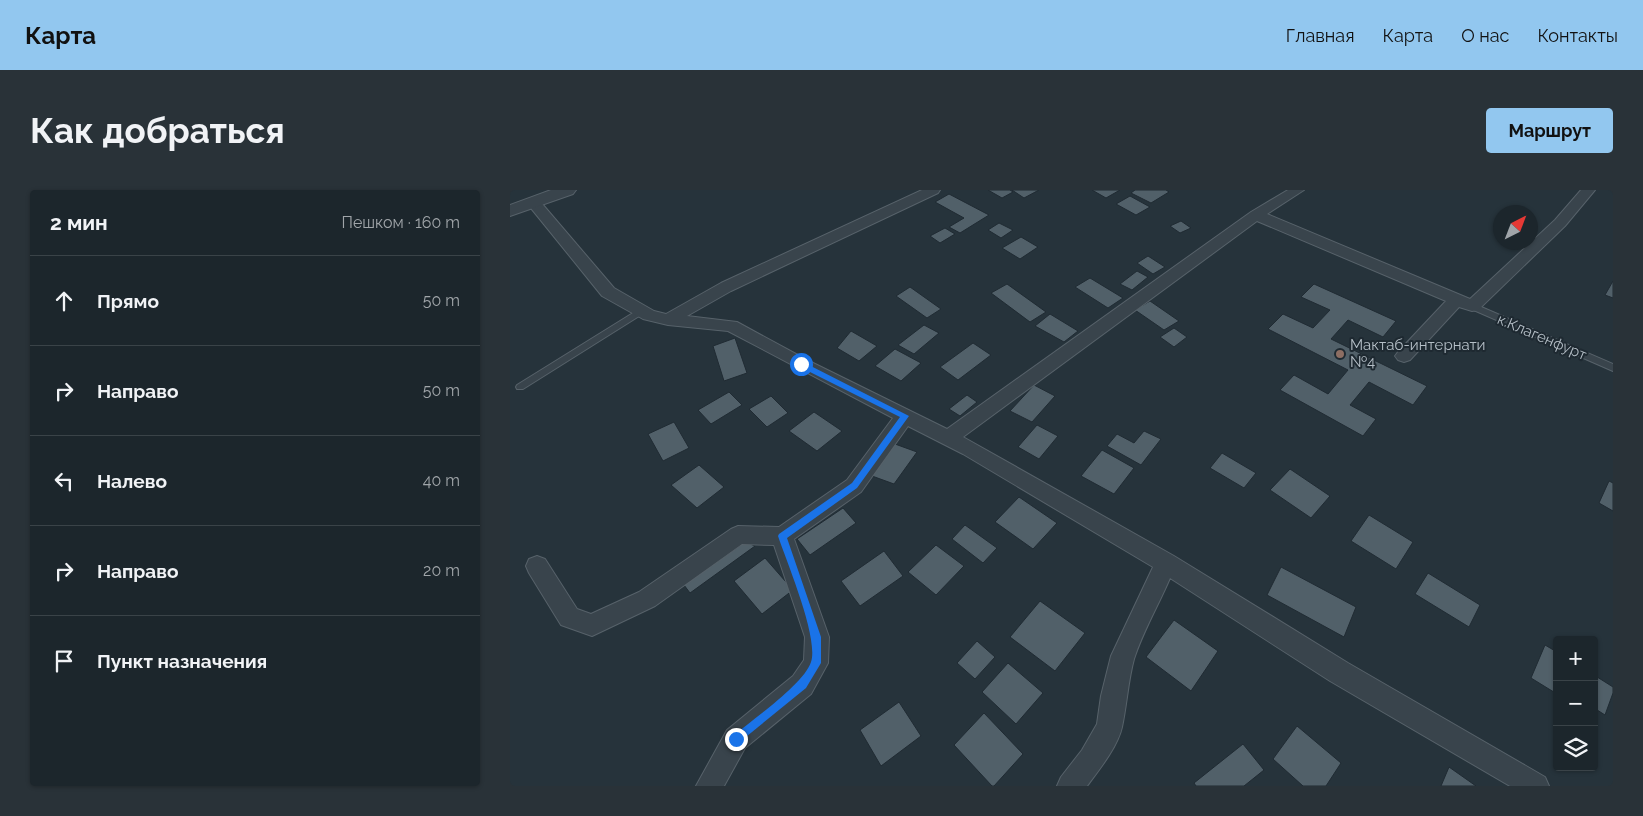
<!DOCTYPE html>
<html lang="ru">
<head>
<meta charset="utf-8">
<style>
  :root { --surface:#1c262c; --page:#293238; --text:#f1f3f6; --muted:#a0a5a9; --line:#3a4348; --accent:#92c7ef }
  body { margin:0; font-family:Raleway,sans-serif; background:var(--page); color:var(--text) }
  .controls { position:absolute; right:15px; bottom:15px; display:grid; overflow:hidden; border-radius:5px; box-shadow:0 1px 4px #0004 }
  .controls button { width:45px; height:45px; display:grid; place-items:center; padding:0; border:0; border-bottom:1px solid var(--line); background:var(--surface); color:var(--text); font:25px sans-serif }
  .compass { position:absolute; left:983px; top:15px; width:45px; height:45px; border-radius:50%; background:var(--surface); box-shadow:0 1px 4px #0004; rotate:42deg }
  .stop { position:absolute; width:15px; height:15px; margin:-11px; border:4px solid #1a73e8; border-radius:50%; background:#fff }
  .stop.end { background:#1a73e8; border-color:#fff; box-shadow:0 1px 5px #0008 }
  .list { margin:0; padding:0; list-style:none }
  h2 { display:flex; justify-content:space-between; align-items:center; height:65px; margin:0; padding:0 20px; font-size:21px }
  h2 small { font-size:16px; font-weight:400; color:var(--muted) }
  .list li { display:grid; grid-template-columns:32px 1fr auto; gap:15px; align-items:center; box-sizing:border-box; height:90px; padding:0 20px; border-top:1px solid var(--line) }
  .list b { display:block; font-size:19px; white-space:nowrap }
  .list em { font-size:16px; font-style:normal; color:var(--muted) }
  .icon { flex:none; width:28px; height:28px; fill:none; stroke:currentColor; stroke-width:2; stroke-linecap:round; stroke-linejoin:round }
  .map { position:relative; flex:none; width:1103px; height:596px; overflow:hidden; border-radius:5px }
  header { display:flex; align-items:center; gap:30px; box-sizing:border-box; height:70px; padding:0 25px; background:var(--accent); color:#111 }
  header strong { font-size:24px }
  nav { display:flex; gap:28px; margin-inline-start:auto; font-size:18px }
  .intro { display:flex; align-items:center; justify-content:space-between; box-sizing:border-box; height:120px; padding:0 30px }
  h1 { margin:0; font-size:35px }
  .button { padding:12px 22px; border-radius:5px; background:var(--accent); color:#111; font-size:18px; font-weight:700 }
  main { display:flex; gap:30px; padding:0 30px }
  aside { flex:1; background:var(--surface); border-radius:5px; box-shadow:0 1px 4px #0004 }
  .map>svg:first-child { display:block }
  .building { fill:#516069; stroke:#202b33 }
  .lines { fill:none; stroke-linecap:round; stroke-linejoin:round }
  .service-casing { stroke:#57626a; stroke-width:2 }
  .minor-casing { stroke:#57626a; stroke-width:2 }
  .tertiary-casing { stroke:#57626a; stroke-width:2 }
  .service { fill:#39444c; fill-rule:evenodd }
  .minor { fill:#39444c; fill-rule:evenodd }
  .tertiary { fill:#39444c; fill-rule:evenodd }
  .route { fill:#1a73e8 }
  .education-dot { fill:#8d6e63; stroke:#1e2931; stroke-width:2 }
  .labels { text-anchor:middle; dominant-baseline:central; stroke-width:4; stroke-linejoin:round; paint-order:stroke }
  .street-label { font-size:15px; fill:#b5bfc7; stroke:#1e2931 }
  .poi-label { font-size:15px; fill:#b5bfc7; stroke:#1e2931; text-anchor:start }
</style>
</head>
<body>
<header>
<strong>Карта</strong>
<nav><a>Главная</a><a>Карта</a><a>О нас</a><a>Контакты</a></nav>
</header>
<div class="intro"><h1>Как добраться</h1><a class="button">Маршрут</a></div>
<main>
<aside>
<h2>2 мин<small>Пешком · 160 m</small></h2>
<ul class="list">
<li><svg class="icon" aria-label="ahead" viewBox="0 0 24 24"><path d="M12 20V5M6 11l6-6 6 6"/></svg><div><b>Прямо</b></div><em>50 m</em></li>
<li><svg class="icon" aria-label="right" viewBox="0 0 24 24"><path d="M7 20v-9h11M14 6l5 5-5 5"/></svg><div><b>Направо</b></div><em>50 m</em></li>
<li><svg class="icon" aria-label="left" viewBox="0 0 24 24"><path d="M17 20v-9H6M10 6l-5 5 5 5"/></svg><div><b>Налево</b></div><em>40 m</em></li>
<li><svg class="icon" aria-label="right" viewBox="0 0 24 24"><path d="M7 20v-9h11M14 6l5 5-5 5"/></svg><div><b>Направо</b></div><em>20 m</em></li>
<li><svg class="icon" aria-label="arrive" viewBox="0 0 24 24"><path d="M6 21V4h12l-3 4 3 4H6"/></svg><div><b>Пункт назначения</b></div></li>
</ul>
</aside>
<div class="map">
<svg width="1103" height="596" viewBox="0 0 1103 596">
  <rect width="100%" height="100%" fill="#26333b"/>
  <path class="building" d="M478,0H500L503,2L492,8Z
    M502,0H529L514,8Z
    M582,0H610L596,8Z
    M625,0H656L659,2L641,13L621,3Z
    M439,4L479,25L450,43L439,37L454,28L425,12Z
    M620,6L640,17L626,25L606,14Z
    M671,31L681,38L670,43L660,36Z
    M489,33L503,40L491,48L478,40Z
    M435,38L445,44L430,53L420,46Z
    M511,47L528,57L510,69L492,58Z
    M638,66L655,77L643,84L627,73Z
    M627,81L638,87L622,100L610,94Z
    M580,88L613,108L598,118L565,97Z
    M1103,91V108L1095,105Z
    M497,94L536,122L520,132L481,103Z
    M804,94L886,131L873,147L838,130L821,149L917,196L903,215L859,192L840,215L866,229L853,246L770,200L784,185L818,204L838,180L758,139L773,124L803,138L820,120L791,107Z
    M400,97L431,119L417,128L386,106Z
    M640,111L669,131L654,140L625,120Z
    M540,124L568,141L554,152L525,136Z
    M414,135L429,143L404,164L388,155Z
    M664,138L677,147L664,157L650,147Z
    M341,141L367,156L349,171L327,158Z
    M225,148L237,183L214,191L203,156Z
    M463,153L481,165L448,190L430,177Z
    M385,159L411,173L391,191L365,176Z
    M524,195L545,206L522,232L500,221Z
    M219,202L232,215L201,234L188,220Z
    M457,205L467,212L450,226L439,219Z
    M261,206L278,223L257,237L239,219Z
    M304,222L332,241L307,261L279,241Z
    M164,232L179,258L153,271L138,244Z
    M527,235L548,246L529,269L508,257Z
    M634,241L651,249L631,275L597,256L607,244L624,253Z
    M385,254L407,262L384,294L362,286Z
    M592,260L624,278L604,304L571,286Z
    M712,263L746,283L734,298L700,278Z
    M189,275L214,297L187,318L161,295Z
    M780,279L820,306L801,328L760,300Z
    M1099,291L1103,293V321L1089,313Z
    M509,307L547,333L523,359L485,332Z
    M333,318L346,333L300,365L287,349Z
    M859,325L903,352L886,379L841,351Z
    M455,335L487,358L473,373L442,349Z
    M235,352L245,356L180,403L174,395Z
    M426,355L454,376L426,405L398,382Z
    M374,361L393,386L350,416L331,391Z
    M255,368L283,400L252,424L224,391Z
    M771,377L846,417L834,447L757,405Z
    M918,383L970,415L959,437L905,404Z
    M530,411L575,443L545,481L500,447Z
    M664,430L708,461L681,501L636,467Z
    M467,451L485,467L465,489L447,473Z
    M1035,455L1047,462V504L1021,488Z
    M498,473L533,503L506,534L472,502Z
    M1084,485L1103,497V503L1095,525L1084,518Z
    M389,512L411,546L371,576L350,540Z
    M474,523L513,564L484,596H482L444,555Z
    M787,536L831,573L816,596H793L763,569Z
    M733,554L754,580L734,596H686L684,593Z
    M939,577L966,596H931Z"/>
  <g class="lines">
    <defs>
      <path id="service" d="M962,113L1103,174V181L959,118L958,116Z
        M131,118L135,121L134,123L13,199H7L6,197L7,195Z"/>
      <path id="minor" d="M412,0H430L428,3L221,101L177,126L227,132L297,170L437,239L741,22L778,0H794L757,24L960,109L1045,30L1071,0H1085L1055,36L968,120L962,121L949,117L900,170L894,172L888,170L885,166L888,162L936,111L747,31L453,247L664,366L838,473L1035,587L1039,596H1000L820,491L660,388C649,414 633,441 624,469C618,491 617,514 612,537C608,556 589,580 577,596H547L551,587L572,560L587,534L591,506L601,466L643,377L453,264L398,236L351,302L284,349L319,447L318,473L301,504L235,558L214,596H186L217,540L283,486L294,470L295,447L264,355L232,354L145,416L82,446L51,435L19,383L16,376L19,369L27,366L35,369L67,419L81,424L129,402L221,339L228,336L269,337L337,290L383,228L218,141L158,135L133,129L92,106L16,12L23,8L28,9L104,98L144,121L156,124L211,93Z"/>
      <path id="tertiary" d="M41,0H66L63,4L0,26V15Z"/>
    </defs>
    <use href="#service" class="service-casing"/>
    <use href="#minor" class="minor-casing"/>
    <use href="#tertiary" class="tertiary-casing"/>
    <use href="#service" class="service"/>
    <use href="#minor" class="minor"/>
    <use href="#tertiary" class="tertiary"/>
  </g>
  <path class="route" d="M291,171L399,226L347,298L277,348L311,447V473L296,498L226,555L223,553L221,549L223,546C242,530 294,494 301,472C309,448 277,373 268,346L269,344L342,293L390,227L288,176L287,174Z"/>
  <circle class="education-dot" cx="830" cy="164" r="5"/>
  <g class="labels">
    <g class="street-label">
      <text transform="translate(1032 147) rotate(23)">к.Клагенфурт</text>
    </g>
    <g class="poi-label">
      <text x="840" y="155">Мактаб-интернати<tspan x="840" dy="17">№4</tspan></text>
    </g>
  </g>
</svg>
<div class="controls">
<button>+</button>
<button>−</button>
<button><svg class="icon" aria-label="layers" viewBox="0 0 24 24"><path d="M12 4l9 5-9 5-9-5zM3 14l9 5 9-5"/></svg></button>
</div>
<svg class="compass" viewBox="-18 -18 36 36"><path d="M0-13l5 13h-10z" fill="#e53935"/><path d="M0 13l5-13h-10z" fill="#a0a5a9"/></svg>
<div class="stop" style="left:291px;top:174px"></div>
<div class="stop end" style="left:226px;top:549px"></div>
</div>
</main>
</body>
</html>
